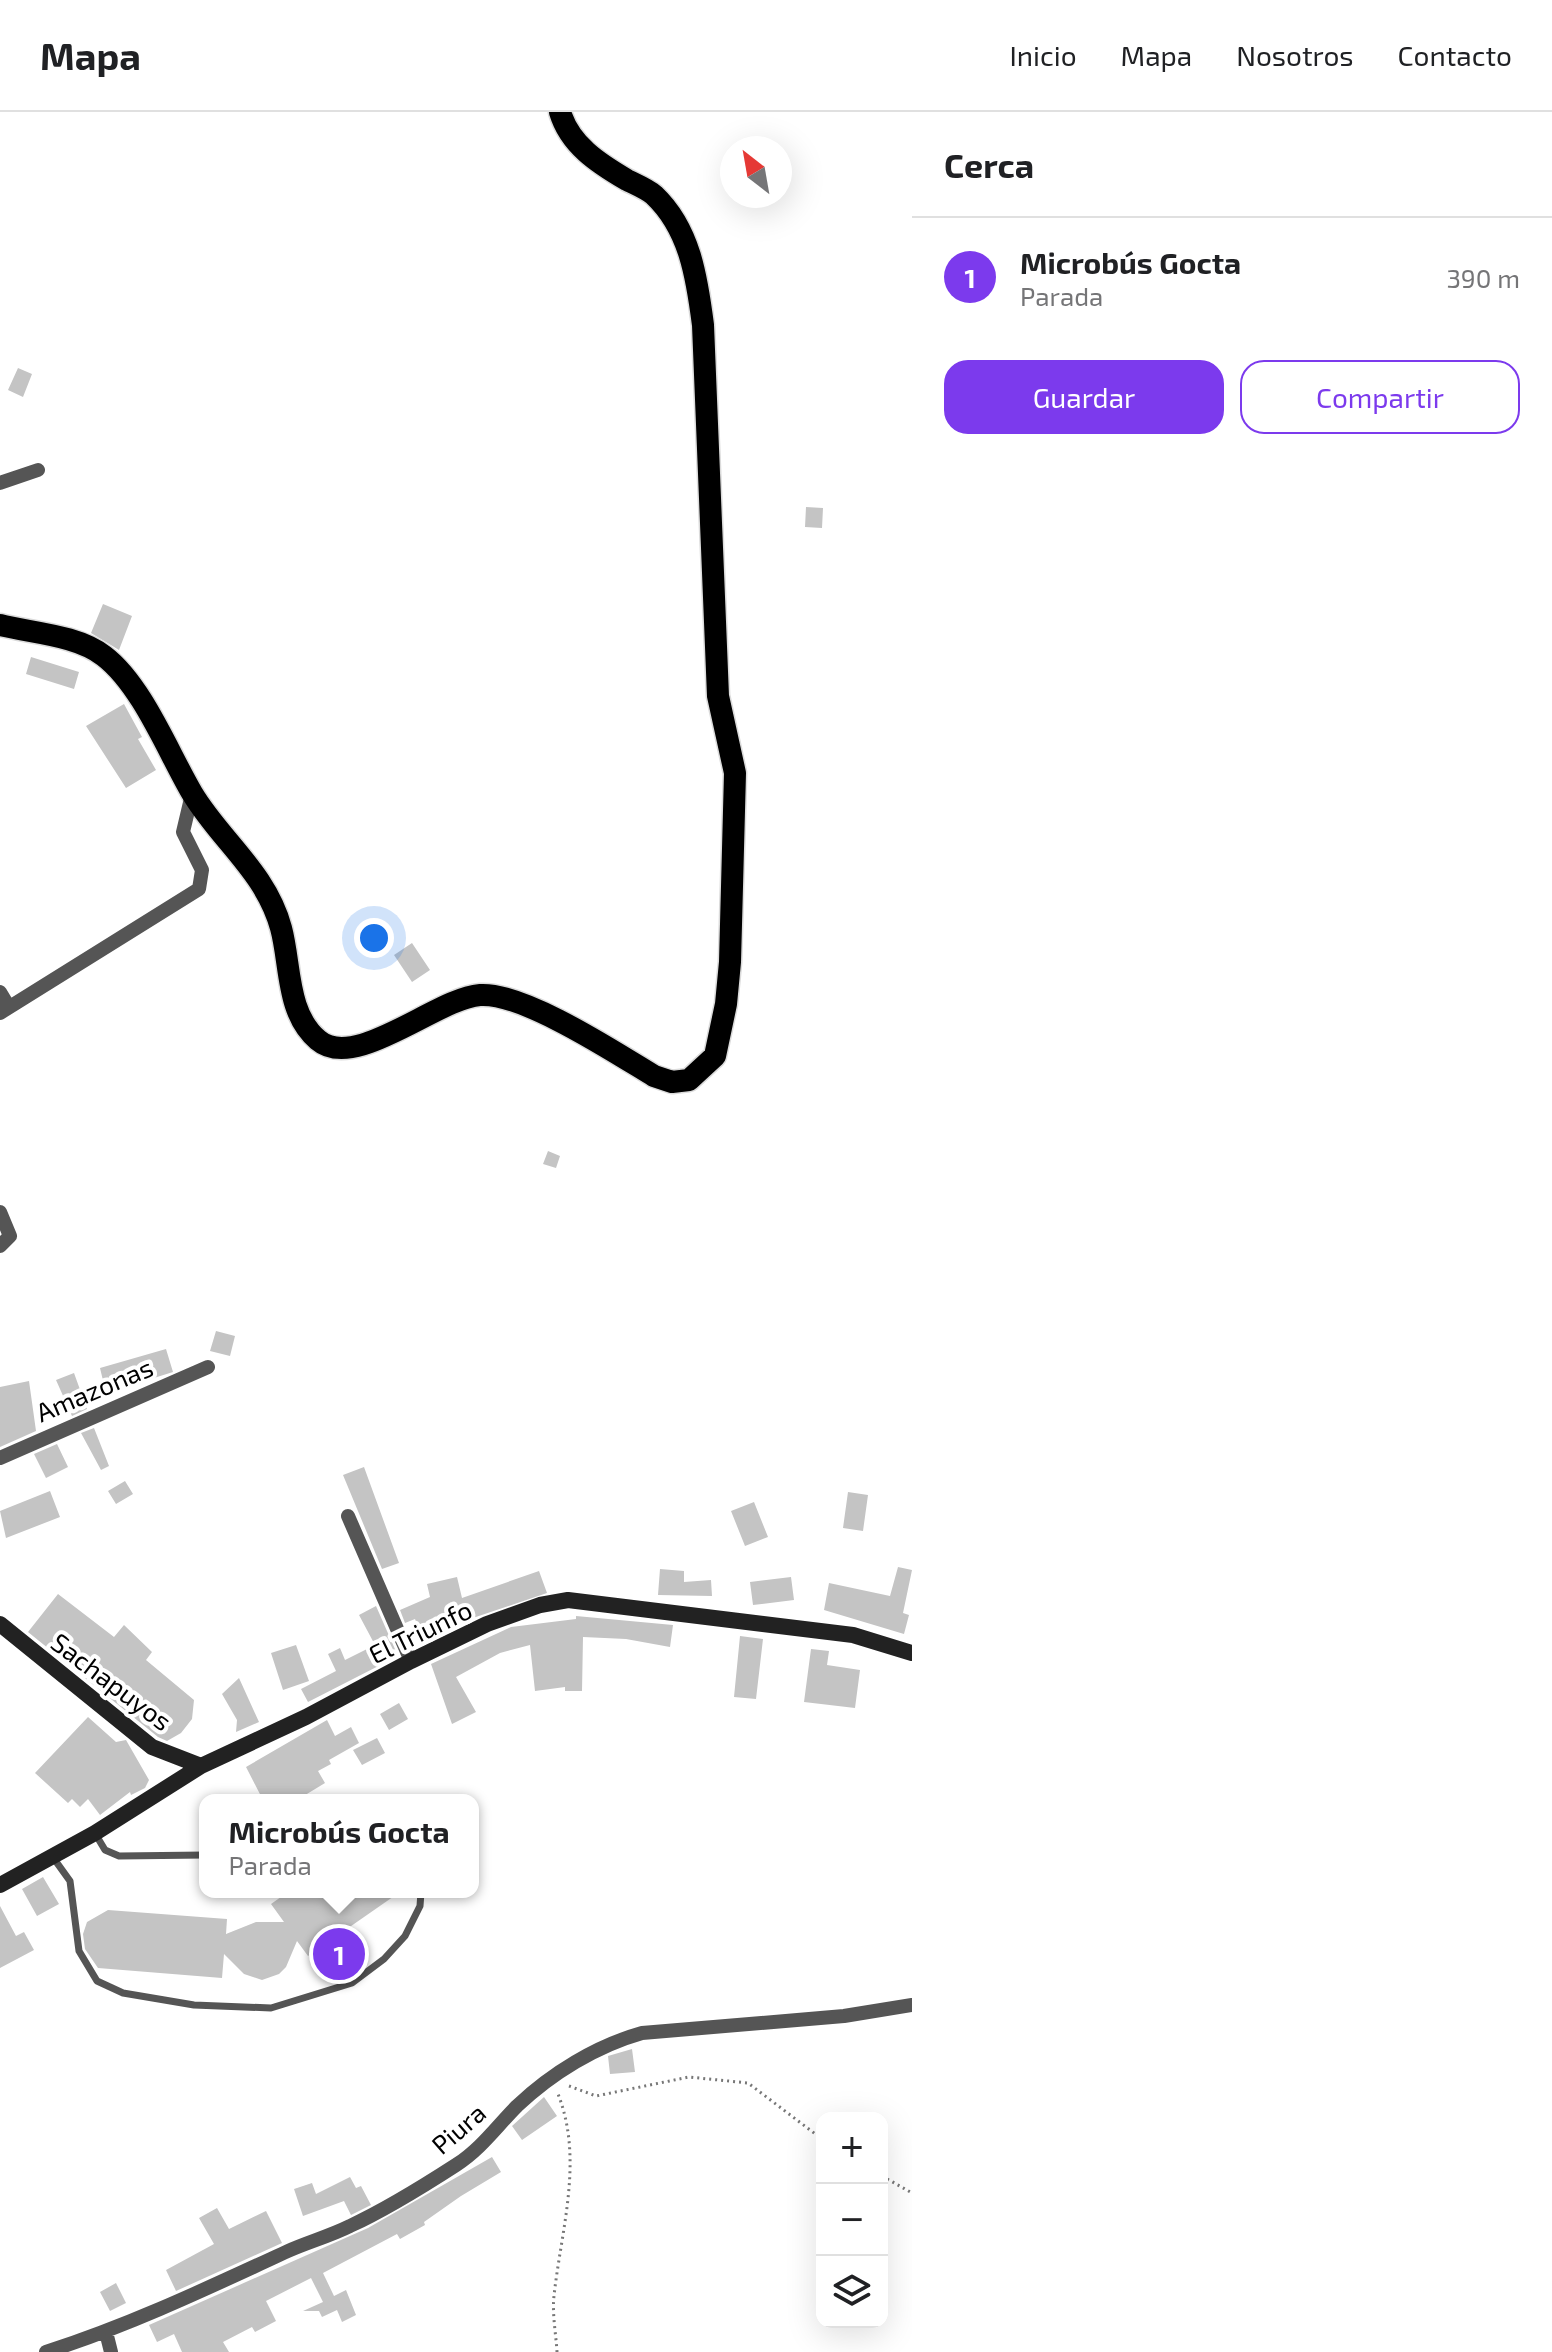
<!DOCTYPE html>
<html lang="es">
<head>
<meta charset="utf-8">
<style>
  :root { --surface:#fff; --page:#f6f6f6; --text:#202124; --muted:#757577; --line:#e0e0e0; --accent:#7c3aed }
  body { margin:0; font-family:"Exo 2",sans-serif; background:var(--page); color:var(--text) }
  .controls { position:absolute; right:24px; bottom:24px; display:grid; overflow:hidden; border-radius:16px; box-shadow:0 8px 32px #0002 }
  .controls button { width:72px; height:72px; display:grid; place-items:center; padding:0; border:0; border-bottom:2px solid var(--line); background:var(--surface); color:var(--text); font:40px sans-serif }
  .compass { position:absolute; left:720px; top:24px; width:72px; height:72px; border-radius:50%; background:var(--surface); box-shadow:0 8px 32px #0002; rotate:329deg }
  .you { position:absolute; left:374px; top:826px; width:28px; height:28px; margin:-20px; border:6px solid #fff; border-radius:50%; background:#1a73e8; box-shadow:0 0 0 12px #1a73e833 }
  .badge { display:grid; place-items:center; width:52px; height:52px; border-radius:50%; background:var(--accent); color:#fff; font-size:26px; font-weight:700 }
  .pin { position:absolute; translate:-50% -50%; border:4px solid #fff; box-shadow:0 2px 8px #0006 }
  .popup { position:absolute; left:199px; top:1682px; width:280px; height:104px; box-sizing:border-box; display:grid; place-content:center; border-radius:16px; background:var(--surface); filter:drop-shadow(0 2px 6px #0005); font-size:26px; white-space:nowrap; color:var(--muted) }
  .popup b { font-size:30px; color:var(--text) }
  .popup::after { content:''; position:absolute; left:50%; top:100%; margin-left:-16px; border:16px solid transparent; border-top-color:var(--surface) }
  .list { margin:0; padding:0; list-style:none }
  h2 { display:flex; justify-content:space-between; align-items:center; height:104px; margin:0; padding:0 32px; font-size:34px }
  h2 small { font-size:26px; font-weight:400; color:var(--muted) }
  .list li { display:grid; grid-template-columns:52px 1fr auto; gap:24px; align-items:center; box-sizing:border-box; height:120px; padding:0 32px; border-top:2px solid var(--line) }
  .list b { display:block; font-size:30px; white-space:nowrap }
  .list p { margin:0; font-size:26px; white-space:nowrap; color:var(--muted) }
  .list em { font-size:26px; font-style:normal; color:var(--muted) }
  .actions { display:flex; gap:16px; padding:24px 32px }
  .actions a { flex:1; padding:18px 0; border:2px solid var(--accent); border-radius:24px; text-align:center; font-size:28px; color:var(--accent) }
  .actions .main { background:var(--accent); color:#fff }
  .icon { flex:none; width:44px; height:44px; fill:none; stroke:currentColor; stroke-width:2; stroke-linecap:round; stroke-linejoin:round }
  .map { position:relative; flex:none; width:912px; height:2240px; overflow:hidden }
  header { display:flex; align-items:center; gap:48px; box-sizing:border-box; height:112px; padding:0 40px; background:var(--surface); border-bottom:2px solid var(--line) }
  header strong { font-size:38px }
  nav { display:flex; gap:44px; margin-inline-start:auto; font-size:28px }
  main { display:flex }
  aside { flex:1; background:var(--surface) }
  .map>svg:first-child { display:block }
  .building { fill:#c4c4c4 }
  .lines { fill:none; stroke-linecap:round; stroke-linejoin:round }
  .trunk-casing { stroke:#dbdbdb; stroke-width:25 }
  .path { stroke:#777; stroke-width:3; stroke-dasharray:2 4; stroke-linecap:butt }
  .service { stroke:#555; stroke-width:7 }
  .minor { stroke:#555; stroke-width:14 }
  .secondary { stroke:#222; stroke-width:16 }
  .trunk { stroke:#000; stroke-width:22 }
  .labels { text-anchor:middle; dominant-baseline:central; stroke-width:8; stroke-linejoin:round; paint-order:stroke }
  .street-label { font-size:26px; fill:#000; stroke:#fff }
</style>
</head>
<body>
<header>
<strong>Mapa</strong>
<nav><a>Inicio</a><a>Mapa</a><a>Nosotros</a><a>Contacto</a></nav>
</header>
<main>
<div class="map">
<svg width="912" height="2240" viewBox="0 0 912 2240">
  <rect width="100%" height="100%" fill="#fff"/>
  <path class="building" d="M18,256L32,262L23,285L8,278Z
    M806,395L823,396L822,416L805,415Z
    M103,492L132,504L119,538L91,521Z
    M31,545L79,560L74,577L26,562Z
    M124,592L142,625L138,627L156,658L126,676L86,614Z
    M412,831L430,858L412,870L394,843Z
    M548,1039L560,1044L556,1056L543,1052Z
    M216,1219L235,1224L230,1244L210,1239Z
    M166,1237L173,1260L106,1281L100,1256Z
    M74,1261L87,1297L72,1304L56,1268Z
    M29,1269L36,1319L0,1335V1275Z
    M94,1316L109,1354L101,1358L81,1321Z
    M57,1332L68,1355L46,1366L34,1342Z
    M364,1355L399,1451L382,1457L343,1363Z
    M125,1369L133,1382L116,1392L108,1379Z
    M50,1379L60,1405L6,1426L0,1399Z
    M848,1380L868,1383L863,1419L843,1416Z
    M754,1390L768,1425L745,1434L731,1399Z
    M898,1455L912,1458L903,1501L909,1503L904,1522L824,1498L829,1471L890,1484Z
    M660,1457L684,1459V1470L711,1468L712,1484L658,1483Z
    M539,1459L547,1481L446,1515L447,1519L424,1531L415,1507L405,1511L400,1498L430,1485L427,1472L457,1465L462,1486Z
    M791,1465L794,1488L753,1493L750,1470Z
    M58,1482L114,1525L124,1513L152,1540L146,1548L194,1588L192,1607L181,1621L167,1629L158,1625L28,1520Z
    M376,1494L398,1544L308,1590L301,1577L336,1559L328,1542L340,1536L345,1548L375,1533L359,1503Z
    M576,1504L673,1513L670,1535L626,1527L583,1525L582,1579H565V1575L535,1579L530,1533L500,1541L456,1565L476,1600L452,1612L431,1552L511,1515L576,1507Z
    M740,1524L763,1527L756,1587L734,1585Z
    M296,1533L309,1569L283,1578L271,1541Z
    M811,1537L829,1539L827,1553L860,1558L855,1596L804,1590Z
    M239,1566L259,1610L236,1620L237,1608L222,1582Z
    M399,1591L408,1607L389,1618L380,1602Z
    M88,1605L116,1630L126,1628L149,1668L145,1676L131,1683L130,1680L100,1703L88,1687L80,1695L72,1687L68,1691L35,1661Z
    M327,1608L335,1624L351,1615L359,1631L329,1648L331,1652L318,1659L325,1671L297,1688H263L246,1655Z
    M377,1626L385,1641L362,1653L353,1638Z
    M43,1765L59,1792L37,1804L22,1777Z
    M288,1780H400L308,1844L297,1829L286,1855L279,1862L262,1868L244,1862L224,1842L222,1866L98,1856L85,1837L83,1822L87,1810L108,1798L227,1807L226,1822L256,1810H284L271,1792Z
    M0,1794L16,1824L24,1820L34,1838L0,1856Z
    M632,1937L635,1960L610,1962L608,1944Z
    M544,1985L557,2004L522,2028L512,2014Z
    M492,2045L501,2060L461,2084L424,2110L425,2113L400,2127L397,2122L323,2161L334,2184L346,2178L356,2203L342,2210L337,2198L322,2205L319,2199H303L323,2190L311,2166L266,2189L276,2209L255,2220L252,2215L223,2230L229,2240H182L174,2222L157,2230L149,2213L368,2116Z
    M350,2065L356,2076L361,2074L371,2093L351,2103L344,2089L303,2104L294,2077L312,2071L316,2082Z
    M217,2096L229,2117L266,2099L282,2131L176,2179L166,2158L214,2132L199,2106Z
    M116,2171L126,2191L110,2199L100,2180Z"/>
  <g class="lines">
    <defs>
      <path id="trunk" d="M0,513C32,521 77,523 104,544C142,573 168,640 192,681C220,728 266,760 281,816C291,853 286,901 318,928C355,960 437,886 480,883C523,880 616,941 654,964L672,970L689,968L715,944L726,892L730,850L735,661L718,584L703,213C697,166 690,117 654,83C647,77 635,72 627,68C598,51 570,33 560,0"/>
    </defs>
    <use href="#trunk" class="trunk-casing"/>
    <path class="path" d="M569,1974L596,1984L689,1965L748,1971L822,2027
      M882,2064L912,2081
      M557,2240C556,2222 552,2202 554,2184C561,2118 584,2048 558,1982"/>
    <path class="service" d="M96,1723L105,1738L119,1744L205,1743
      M52,1744L70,1769L79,1839L97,1869L123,1881L194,1893L271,1896L352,1871L384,1847L405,1824L420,1794L421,1780"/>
    <path class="minor" d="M0,371L38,358
      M0,880L9,895
      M0,901L199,777L202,758L183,720L192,682
      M0,1100L10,1124L0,1134
      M0,1346L208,1255
      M348,1404L411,1549
      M106,2220L111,2240
      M46,2240C130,2213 208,2176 288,2139C308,2130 330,2124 350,2114C387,2097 422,2075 456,2053C481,2037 497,2014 517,1994C552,1961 596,1934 642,1921L844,1904L912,1893"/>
    <path class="secondary" d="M0,1512L152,1635L201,1654
      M0,1773L95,1721L201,1654L306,1605L411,1549L487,1512L540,1493L568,1488L853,1523L912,1541"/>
    <use href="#trunk" class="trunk"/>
  </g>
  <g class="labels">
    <g class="street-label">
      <text transform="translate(94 1277) rotate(-23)">Amazonas</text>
      <text transform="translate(420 1519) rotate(-26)">El Triunfo</text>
      <text transform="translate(112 1569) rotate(37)">Sachapuyos</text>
      <text transform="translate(458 2016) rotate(-41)">Piura</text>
    </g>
  </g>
</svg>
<div class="controls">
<button>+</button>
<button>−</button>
<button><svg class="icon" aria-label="layers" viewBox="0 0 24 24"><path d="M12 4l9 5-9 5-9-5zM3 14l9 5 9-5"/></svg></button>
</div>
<svg class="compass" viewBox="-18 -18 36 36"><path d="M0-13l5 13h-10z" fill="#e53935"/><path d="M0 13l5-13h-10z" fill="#757577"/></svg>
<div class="you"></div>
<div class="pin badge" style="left:339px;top:1842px">1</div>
<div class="popup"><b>Microbús Gocta</b>Parada</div>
</div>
<aside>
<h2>Cerca<small></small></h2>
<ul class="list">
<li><span class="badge">1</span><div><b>Microbús Gocta</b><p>Parada</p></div><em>390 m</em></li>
</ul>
<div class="actions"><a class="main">Guardar</a><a>Compartir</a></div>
</aside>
</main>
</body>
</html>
